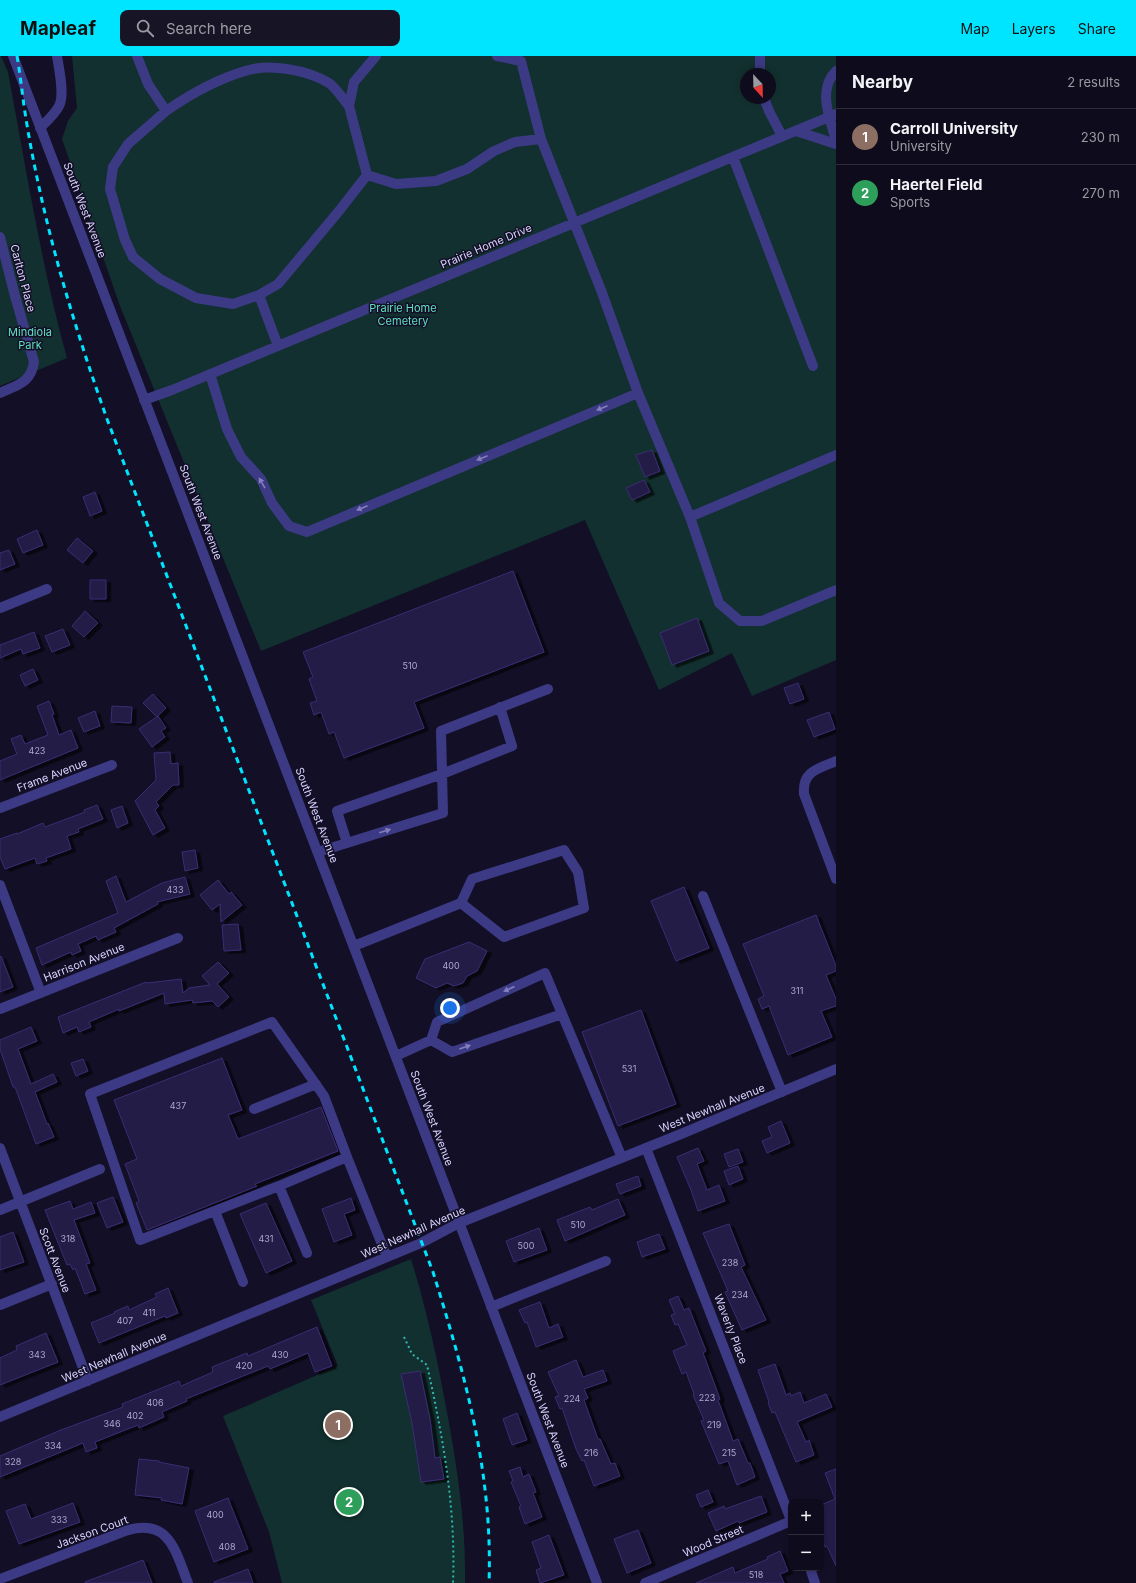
<!DOCTYPE html>
<html lang="en">
<head>
<meta charset="utf-8">
<style>
  :root { --surface:#0e0b1c; --page:#171425; --text:#f1f3f6; --muted:#9b9ba3; --line:#2e2b3b; --accent:#00e5ff }
  body { margin:0; font-family:Inter,sans-serif; background:var(--page); color:var(--text) }
  .controls { position:absolute; right:12px; bottom:12px; display:grid; overflow:hidden; border-radius:8px; box-shadow:0 2px 6px #0003 }
  .controls button { width:36px; height:36px; display:grid; place-items:center; padding:0; border:0; border-bottom:1px solid var(--line); background:var(--surface); color:var(--text); font:20px sans-serif }
  .compass { position:absolute; left:740px; top:12px; width:36px; height:36px; border-radius:50%; background:var(--surface); box-shadow:0 2px 6px #0003; rotate:158deg }
  .you { position:absolute; left:450px; top:952px; width:14px; height:14px; margin:-10px; border:3px solid #fff; border-radius:50%; background:#1a73e8; box-shadow:0 0 0 6px #1a73e833 }
  .badge { display:grid; place-items:center; width:26px; height:26px; border-radius:50%; background:var(--accent); color:#fff; font-size:13px; font-weight:700 }
  .pin { position:absolute; translate:-50% -50%; border:2px solid #fff; box-shadow:0 1px 4px #0006 }
  .list { margin:0; padding:0; list-style:none }
  h2 { display:flex; justify-content:space-between; align-items:center; height:52px; margin:0; padding:0 16px; font-size:17px }
  h2 small { font-size:13px; font-weight:400; color:var(--muted) }
  .list li { display:grid; grid-template-columns:26px 1fr auto; gap:12px; align-items:center; box-sizing:border-box; height:56px; padding:0 16px; border-top:1px solid var(--line) }
  .list b { display:block; font-size:15px; white-space:nowrap }
  .list p { margin:0; font-size:13px; white-space:nowrap; color:var(--muted) }
  .list em { font-size:13px; font-style:normal; color:var(--muted) }
  .icon { flex:none; width:22px; height:22px; fill:none; stroke:currentColor; stroke-width:2; stroke-linecap:round; stroke-linejoin:round }
  .map { position:relative; flex:none; width:836px; height:1527px; overflow:hidden }
  header { display:flex; align-items:center; gap:24px; box-sizing:border-box; height:56px; padding:0 20px; background:var(--accent); color:#111 }
  header strong { font-size:19px }
  nav { display:flex; gap:22px; margin-inline-start:auto; font-size:14px }
  .search { width:280px; height:36px; background:var(--page); display:flex; align-items:center; gap:10px; box-sizing:border-box; padding:0 14px; border-radius:8px; color:var(--muted); font-size:15px }
  main { display:flex }
  aside { flex:1; background:var(--surface) }
  .map>svg:first-child { display:block }
  .green { fill:#12302f; fill-rule:evenodd }
  .building { fill:#241b47; stroke:#3b2d73; filter:url(#shadow) }
  .lines { fill:none; stroke-linecap:round; stroke-linejoin:round }
  .path { stroke:#2fb8b0; stroke-width:2; stroke-dasharray:2 3; stroke-linecap:butt }
  .minor { stroke:#3d3a85; stroke-width:10 }
  .rail { stroke:#00e5ff; stroke-width:3; stroke-dasharray:6 5; stroke-linecap:butt }
  .oneway { fill:#837fbc }
  .labels { text-anchor:middle; dominant-baseline:central; stroke-width:3; stroke-linejoin:round; paint-order:stroke }
  .number-label { font-size:9px; fill:#aca6d1 }
  .street-label { font-size:11px; fill:#d9d4ff; stroke:#130f26 }
  .park-label { font-size:11px; fill:#5fe0c0; stroke:#130f26 }
</style>
</head>
<body>
<header>
<strong>Mapleaf</strong>
<div class="search"><svg class="icon" aria-label="search" viewBox="0 0 24 24"><circle cx="10" cy="10" r="6"/><path d="M15 15l6 6"/></svg>Search here</div>
<nav><a>Map</a><a>Layers</a><a>Share</a></nav>
</header>
<main>
<div class="map">
<svg width="836" height="1527" viewBox="0 0 836 1527">
  <defs>
    <filter id="shadow"><feDropShadow dx="4.5" dy="2.5" stdDeviation="0" flood-color="#0009"/></filter>
  </defs>
  <rect width="100%" height="100%" fill="#130f26"/>
  <path class="green" d="M0,0H1L8,16C26,112 41,208 67,302L0,330Z
    M72,0H836V604L752,640L732,597L659,634L585,464L261,595L120,250L62,83L68,65L77,52ZM746,18H770V42H746Z
    M411,1203C426,1251 437,1301 446,1351C457,1409 466,1468 465,1527H282L269,1476L223,1360L338,1310L311,1244Z"/>
  <path class="building" d="M652,394L660,415L645,421L636,399Z
    M644,424L650,436L632,444L626,432Z
    M95,436L102,455L90,460L83,441Z
    M37,474L43,489L23,497L17,483Z
    M77,482L93,495L83,507L67,494Z
    M9,494L15,508L0,514V497Z
    M513,515L544,596L414,646L424,672L344,702L334,676L329,678L321,656L314,659L310,647L317,645L309,623L313,621L303,596Z
    M90,524H106V543H90Z
    M85,555L98,567L84,581L72,570Z
    M697,562L709,595L672,609L660,577Z
    M63,573L70,589L52,596L45,580Z
    M34,576L40,592L23,598L21,593L0,602V589Z
    M33,613L38,624L25,630L20,619Z
    M798,627L804,643L790,648L784,632Z
    M153,638L166,652L157,661L143,647Z
    M49,645L54,658L52,659L59,679L71,674L78,692L0,724V705L17,698L11,683L21,679L25,688L48,679L37,650Z
    M112,650L132,651L131,667L111,666Z
    M95,655L100,670L84,676L78,662Z
    M829,656L835,673L814,681L807,664Z
    M158,660L166,672L161,675L165,681L152,691L139,673Z
    M170,696L171,708L178,707L179,729H173L156,746L159,750L155,754L165,772L153,779L135,745L156,724L154,697Z
    M97,749L103,763L78,773L79,776L67,780L71,793L46,802L47,805L37,808L35,802L5,813L0,801V783L17,777V778L43,767L45,771L85,756L84,754Z
    M122,750L128,767L117,772L111,754Z
    M195,794L198,812L185,815L182,796Z
    M116,820L126,846L162,827L185,821L190,838L157,846L158,848L114,872L116,876L98,884L96,880L78,888L81,895L72,899L71,896L42,909L36,892L118,857L106,825Z
    M218,824L229,838L231,836L242,849L221,866L220,848L212,854L200,839Z
    M684,831L709,892L676,905L651,845Z
    M816,859L836,910V915L826,919L836,943V950L821,955L832,981L788,999L769,950L762,953L758,943L764,940L743,888Z
    M238,868L241,894L224,895L222,869Z
    M469,886L487,895L477,915L467,920L463,927L454,930L447,927L436,932L416,922L425,903Z
    M1,900L13,931L0,936V901Z
    M218,906L229,917L217,928L229,941L218,951L212,945L193,947L192,944L165,948L164,937L119,955V953L89,966L91,971L79,976L77,971L63,977L58,961L146,926L147,927L181,923L183,937L189,932L210,929L202,920Z
    M641,954L676,1048L618,1070L582,976Z
    M31,971L37,985L18,993L31,1028L53,1018L57,1026L35,1036L47,1068L48,1067L54,1081L36,1088L15,1031H13L0,993V984Z
    M222,1002L242,1054L228,1059L238,1083L321,1051L338,1095L255,1128L257,1130L147,1174L136,1147L139,1145L125,1108L137,1103L114,1044Z
    M83,1003L88,1015L76,1020L71,1007Z
    M781,1065L790,1087L767,1097L762,1085L772,1081L768,1071Z
    M698,1092L704,1105L697,1108L707,1134L719,1129L725,1145L698,1155L691,1134L677,1101Z
    M738,1093L743,1106L729,1111L724,1098Z
    M738,1110L743,1123L729,1129L724,1115Z
    M638,1120L641,1130L620,1138L616,1128Z
    M113,1141L123,1166L107,1172L97,1147Z
    M351,1142L355,1154L344,1158L352,1179L334,1186L322,1153Z
    M618,1143L625,1159L565,1185L557,1164L590,1151L592,1154Z
    M70,1145L73,1153L91,1146L95,1157L74,1164L90,1207L86,1208L96,1234L85,1238L75,1212L73,1214L70,1208L67,1209L45,1154Z
    M266,1147L292,1205L266,1217L240,1158Z
    M729,1168L745,1209L741,1211L766,1264L742,1274L725,1236L728,1235L703,1177Z
    M539,1172L547,1194L514,1206L506,1185Z
    M13,1176L24,1206L0,1214V1181Z
    M659,1178L665,1193L642,1201L637,1186Z
    M168,1232L178,1257L166,1262L165,1260L99,1287L91,1267L115,1257L114,1256L128,1250L129,1254L157,1241L155,1238Z
    M678,1240L684,1254L689,1252L706,1295L703,1297L720,1343L718,1344L733,1385L738,1383L748,1407H750L755,1421L737,1429L728,1405L719,1408L701,1365L704,1364L693,1339L694,1338L686,1316L682,1318L673,1295L687,1289L678,1268L675,1269L671,1259L675,1258L669,1244Z
    M540,1246L549,1272L558,1268L563,1281L536,1291L527,1266L525,1267L519,1254Z
    M317,1271L332,1310L315,1316L308,1297L270,1313L268,1310L186,1343L187,1345L162,1356L164,1361L139,1372L138,1369L95,1386L97,1392L86,1396L83,1387L0,1421V1400L61,1374L123,1351L122,1348L179,1325L181,1330L213,1316L212,1311L247,1297L248,1300Z
    M46,1277L58,1306L0,1329V1302L17,1294L16,1290Z
    M576,1304L583,1321L603,1314L607,1325L584,1333L588,1342L584,1344L598,1383H600L611,1408L615,1407L620,1420L594,1430L584,1404L582,1405L576,1393L562,1352L560,1353L555,1341L559,1340L548,1316Z
    M775,1308L786,1339L790,1337L791,1340L800,1336L804,1347L826,1338L832,1351L797,1366L806,1386L809,1384L814,1399L796,1406L775,1356L772,1357L768,1347L769,1346L758,1314Z
    M420,1315L430,1363L435,1402L440,1401L444,1423L421,1426L412,1367L401,1318Z
    M517,1357L527,1384L512,1389L503,1363Z
    M139,1403L159,1405V1406L189,1412L182,1448L161,1444L162,1442L135,1439Z
    M520,1411L523,1421L529,1418L536,1436L533,1437L542,1461L525,1468L519,1451L521,1450L511,1426L513,1425L509,1415Z
    M836,1413V1510L827,1490L825,1491L821,1481V1449L835,1443L825,1417Z
    M708,1434L713,1446L701,1451L696,1439Z
    M761,1440L767,1456L739,1467L738,1465L716,1475L708,1457L724,1450L725,1453Z
    M228,1442L248,1493L214,1506L195,1455Z
    M73,1447L80,1466L19,1488L6,1455L25,1448L31,1463Z
    M638,1474L651,1507L627,1517L614,1483Z
    M549,1479L564,1519L540,1527L536,1514L541,1512L532,1486Z
    M780,1495L788,1515L780,1518L784,1527H696L733,1511L735,1517L768,1503L767,1501Z
    M143,1504L152,1527H85V1526Z
    M248,1513L253,1527H214V1526Z"/>
  <g class="lines">
    <path class="path" d="M404,1281L412,1298L427,1309C443,1381 456,1453 453,1527"/>
    <path class="minor" d="M13,0L597,1527
      M137,0L148,28L166,55C189,39 218,23 245,15C270,7 307,14 329,27C336,32 343,43 349,50
      M497,0L521,5L541,83L601,234L638,337L690,461L719,547L740,565H762L836,534
      M836,15C817,34 830,63 836,84
      M760,18V0
      M764,42L769,55L782,80
      M166,55L128,88L113,111L110,133L125,184L133,201L160,223L196,242L233,248L259,239
      M40,72C47,65 55,58 59,50C65,39 59,13 57,0
      M796,75L836,88
      M733,101L813,310
      M367,119L396,128L436,125L467,113L494,95L515,86L541,83
      M0,181L15,240L34,306C31,327 17,329 0,337
      M278,290L259,239L278,228L339,155L367,119L349,50L354,26L376,0
      M210,318L227,373L241,401L261,423L272,447L289,470L307,476L638,337
      M144,344L172,334L836,58
      M690,461L836,399
      M0,552L47,533
      M836,705C818,713 802,715 804,738L836,823
      M0,752L112,709
      M347,787L337,755L442,718L512,690L500,651
      M318,796L443,757L441,675L548,633
      M0,829L41,937
      M703,840L782,1036
      M354,890L461,847L472,823L564,794L578,816L584,852L504,881L461,847
      M0,953L178,882
      M431,984L452,996L562,958
      M396,1000L431,984L437,966L545,917L622,1102
      M254,1053L316,1028
      M0,1092L88,1325
      M646,1092L791,1464
      M279,1130L140,1184L90,1038L272,966L324,1040L347,1101
      M0,1154L100,1113
      M215,1155L243,1226
      M307,1197L279,1130L347,1101L387,1201
      M0,1249L52,1228
      M491,1251L606,1205
      M0,1361L421,1187L459,1167L681,1078L836,1013
      M810,1512L815,1527
      M0,1523L125,1475C169,1461 175,1494 188,1527
      M645,1527L791,1465"/>
    <path class="rail" d="M17,0C21,23 23,46 27,69C44,170 73,267 107,363L433,1216C465,1319 493,1417 489,1527"/>
  </g>
  <defs><path id="oneway-solid" d="M-6-.8H1V-3.2L6.5 0L1 3.2V.8H-6Z"/></defs>
  <g class="oneway">
    <use href="#oneway-solid" transform="translate(602 352) rotate(157)"/>
    <use href="#oneway-solid" transform="translate(482 402) rotate(157)"/>
    <use href="#oneway-solid" transform="translate(262 427) rotate(-120)"/>
    <use href="#oneway-solid" transform="translate(362 452) rotate(157)"/>
    <use href="#oneway-solid" transform="translate(385 775) rotate(-18)"/>
    <use href="#oneway-solid" transform="translate(509 933) rotate(156)"/>
    <use href="#oneway-solid" transform="translate(465 991) rotate(-19)"/>
  </g>
  <g class="labels">
    <g class="number-label">
      <text x="410" y="609">510</text>
      <text x="37" y="694">423</text>
      <text x="175" y="833">433</text>
      <text x="451" y="909">400</text>
      <text x="797" y="934">311</text>
      <text x="629" y="1012">531</text>
      <text x="178" y="1049">437</text>
      <text x="578" y="1168">510</text>
      <text x="68" y="1182">318</text>
      <text x="266" y="1182">431</text>
      <text x="526" y="1189">500</text>
      <text x="730" y="1206">238</text>
      <text x="740" y="1238">234</text>
      <text x="149" y="1256">411</text>
      <text x="125" y="1264">407</text>
      <text x="37" y="1298">343</text>
      <text x="280" y="1298">430</text>
      <text x="244" y="1309">420</text>
      <text x="707" y="1341">223</text>
      <text x="572" y="1342">224</text>
      <text x="155" y="1346">406</text>
      <text x="135" y="1359">402</text>
      <text x="112" y="1367">346</text>
      <text x="714" y="1368">219</text>
      <text x="53" y="1389">334</text>
      <text x="591" y="1396">216</text>
      <text x="729" y="1396">215</text>
      <text x="13" y="1405">328</text>
      <text x="215" y="1458">400</text>
      <text x="59" y="1463">333</text>
      <text x="227" y="1490">408</text>
      <text x="756" y="1518">518</text>
    </g>
    <g class="street-label">
      <text transform="translate(85 154) rotate(69)">South West Avenue</text>
      <text transform="translate(486 190) rotate(-23)">Prairie Home Drive</text>
      <text transform="translate(23 222) rotate(75)">Carlton Place</text>
      <text transform="translate(201 456) rotate(69)">South West Avenue</text>
      <text transform="translate(52 719) rotate(-21)">Frame Avenue</text>
      <text transform="translate(317 759) rotate(69)">South West Avenue</text>
      <text transform="translate(84 906) rotate(-22)">Harrison Avenue</text>
      <text transform="translate(712 1052) rotate(-22)">West Newhall Avenue</text>
      <text transform="translate(432 1062) rotate(69)">South West Avenue</text>
      <text transform="translate(413 1176) rotate(-24)">West Newhall Avenue</text>
      <text transform="translate(55 1204) rotate(69)">Scott Avenue</text>
      <text transform="translate(731 1273) rotate(69)">Waverly Place</text>
      <text transform="translate(114 1301) rotate(-23)">West Newhall Avenue</text>
      <text transform="translate(548 1364) rotate(69)">South West Avenue</text>
      <text transform="translate(92 1476) rotate(-20)">Jackson Court</text>
      <text transform="translate(713 1485) rotate(-23)">Wood Street</text>
    </g>
    <g class="park-label">
      <text x="403" y="252">Prairie Home<tspan x="403" dy="13">Cemetery</tspan></text>
      <text x="30" y="276">Mindiola<tspan x="30" dy="13">Park</tspan></text>
    </g>
  </g>
</svg>
<div class="controls">
<button>+</button>
<button>−</button>
</div>
<svg class="compass" viewBox="-18 -18 36 36"><path d="M0-13l5 13h-10z" fill="#e53935"/><path d="M0 13l5-13h-10z" fill="#9b9ba3"/></svg>
<div class="you"></div>
<div class="pin badge" style="left:338px;top:1369px;background:#8d6e63">1</div>
<div class="pin badge" style="left:349px;top:1446px;background:#2e9e5b">2</div>
</div>
<aside>
<h2>Nearby<small>2 results</small></h2>
<ul class="list">
<li><span class="badge" style="background:#8d6e63">1</span><div><b>Carroll University</b><p>University</p></div><em>230 m</em></li>
<li><span class="badge" style="background:#2e9e5b">2</span><div><b>Haertel Field</b><p>Sports</p></div><em>270 m</em></li>
</ul>
</aside>
</main>
</body>
</html>
